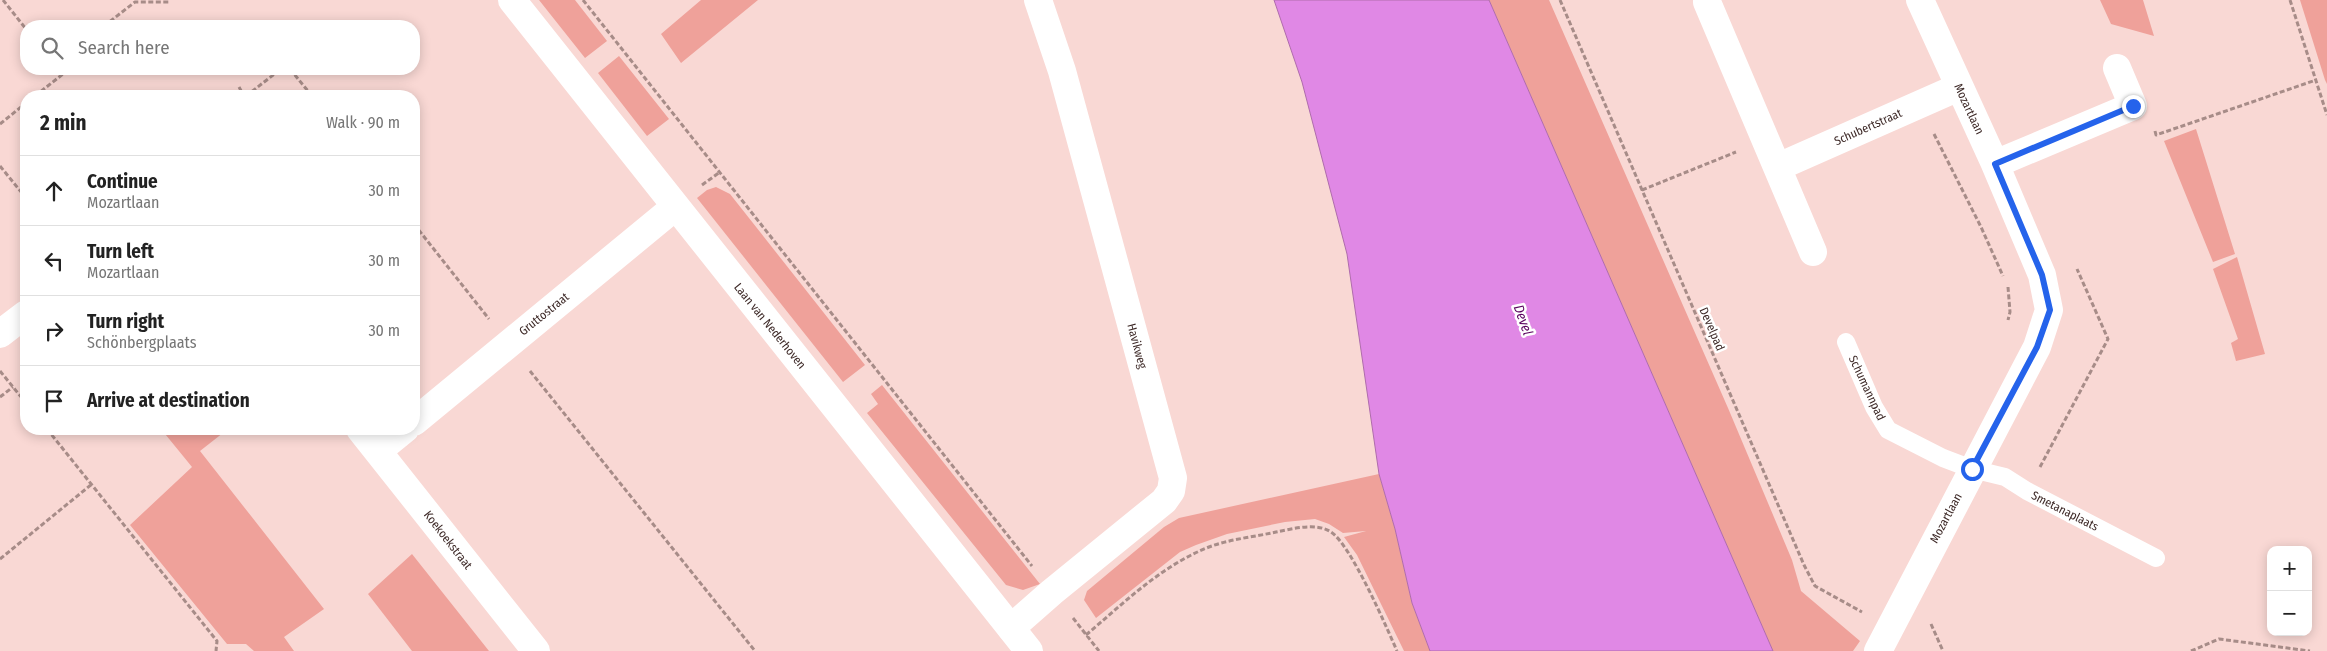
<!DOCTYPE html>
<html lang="en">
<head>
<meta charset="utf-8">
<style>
  :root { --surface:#fff; --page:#f6f6f6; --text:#222; --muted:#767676; --line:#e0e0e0 }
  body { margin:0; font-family:"Fira Sans Condensed",sans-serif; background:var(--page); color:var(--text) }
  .controls { position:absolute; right:15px; bottom:15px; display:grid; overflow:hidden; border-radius:10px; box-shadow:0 2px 12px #0003 }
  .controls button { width:45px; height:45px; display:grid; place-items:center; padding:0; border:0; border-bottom:1px solid var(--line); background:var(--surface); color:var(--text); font:25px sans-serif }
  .stop { position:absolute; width:15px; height:15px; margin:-11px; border:4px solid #2563eb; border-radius:50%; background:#fff }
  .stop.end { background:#2563eb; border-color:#fff; box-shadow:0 1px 5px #0008 }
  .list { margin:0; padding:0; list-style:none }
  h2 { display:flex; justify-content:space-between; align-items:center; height:65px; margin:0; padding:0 20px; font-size:21px }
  h2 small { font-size:16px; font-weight:400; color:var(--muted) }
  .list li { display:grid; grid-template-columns:32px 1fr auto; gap:15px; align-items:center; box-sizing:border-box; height:70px; padding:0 20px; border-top:1px solid var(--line) }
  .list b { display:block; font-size:19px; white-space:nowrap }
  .list p { margin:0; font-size:16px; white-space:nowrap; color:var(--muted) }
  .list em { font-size:16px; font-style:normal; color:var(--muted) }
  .icon { flex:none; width:28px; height:28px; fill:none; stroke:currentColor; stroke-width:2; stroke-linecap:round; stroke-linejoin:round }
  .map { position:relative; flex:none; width:2327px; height:651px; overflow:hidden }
  .search { position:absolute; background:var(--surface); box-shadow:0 2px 12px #0003; left:20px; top:20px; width:400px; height:55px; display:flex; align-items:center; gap:12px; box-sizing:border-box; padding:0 18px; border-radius:20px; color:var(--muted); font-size:19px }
  .panel { position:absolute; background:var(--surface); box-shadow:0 2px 12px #0003; left:20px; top:90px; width:400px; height:345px; border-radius:20px }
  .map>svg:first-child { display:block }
  .green { fill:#efa19a }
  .water { fill:#e088e5; stroke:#af6cac }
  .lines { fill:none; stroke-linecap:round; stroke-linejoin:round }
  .path { stroke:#a78c88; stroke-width:3; stroke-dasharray:5 2.5; stroke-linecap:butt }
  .lane { stroke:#fff; stroke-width:18 }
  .street { stroke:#fff; stroke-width:28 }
  .secondary { stroke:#fff; stroke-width:28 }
  .route { stroke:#2563eb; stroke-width:6 }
  .labels { text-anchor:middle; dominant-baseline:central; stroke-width:5; stroke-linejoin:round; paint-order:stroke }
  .street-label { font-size:12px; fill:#3d2927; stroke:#fff }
  .water-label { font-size:14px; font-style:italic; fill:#5a035f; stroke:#fff }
</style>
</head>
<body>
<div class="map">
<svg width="2327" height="651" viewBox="0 0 2327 651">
  <rect width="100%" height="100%" fill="#f9d8d4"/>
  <path class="green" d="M539,0H575L607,41L585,58Z
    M701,0H758L681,63L661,34Z
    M1489,0H1549L1728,408L1792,560L1801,591L1860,641L1853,651H1773Z
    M2100,0H2143L2154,36L2111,24Z
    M2300,0H2327V84L2325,80Z
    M619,56L669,119L647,136L598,73Z
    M2196,129L2235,254L2213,262L2164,141Z
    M716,187L730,194L865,365L843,382L697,198L707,190Z
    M2237,257L2265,354L2236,361L2231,343L2238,339L2213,269Z
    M882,385L1040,584L1023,590L1006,585L867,413L878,404L871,394Z
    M161,429H228L200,451L324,609L284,637L294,651H254L246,644H227L130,525L192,467Z
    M1379,474L1395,529L1412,603L1430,651H1404L1357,555L1344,537L1366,531L1343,533L1329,524L1315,519L1285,522L1227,534L1196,545L1180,552L1096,618L1084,600L1087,591L1164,527L1179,518Z
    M412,554L489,651H412L368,594Z"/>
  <path class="water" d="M1274,0H1489L1773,651H1430L1412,603L1395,529L1379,474L1347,254L1302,82Z"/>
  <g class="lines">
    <path class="path" d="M3,0L26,29
      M583,0L1032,566
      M1560,0L1804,565L1815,586L1862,612
      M2290,0L2327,115
      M104,26L135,2H170
      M290,69L312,96
      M239,87L244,96
      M35,96L63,74L59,69
      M246,96L281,69
      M0,124L26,103
      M2155,131L2156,135L2316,80
      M1934,134L1981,227L2003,276
      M0,166L26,198
      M702,185L720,172
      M1642,190L1736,152
      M414,224L489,319
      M2008,287L2010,312L2008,320
      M0,371L26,403
      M530,371L755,651
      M0,397L13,387
      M47,429L217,641L216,651
      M2040,467L2108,339L2077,269
      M0,559L92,484
      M1073,618L1099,651
      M1931,624L1943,651
      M1086,635C1125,602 1161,566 1209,547C1230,539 1254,537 1276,532C1292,529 1316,522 1331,532C1351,545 1386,626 1397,651
      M2191,651L2219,639L2310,651"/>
    <path class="lane" d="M1846,342L1874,407L1888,430L1943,458L1972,469L2005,477L2027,491L2156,558"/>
    <path class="street" d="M1707,2L1813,252
      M1995,164L2133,106L2117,68
      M1778,167L1959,87
      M0,334L26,314
      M414,422L675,207
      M360,429L536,651
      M378,451L405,429
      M1011,628L1052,592L1164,501L1171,491L1173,478L1062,71L1038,0
      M1878,651L2037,347L2049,310L2042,275L1995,164L1920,0"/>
    <path class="secondary" d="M512,0L1029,651"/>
  </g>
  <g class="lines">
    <path class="route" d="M1972,469L2037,347L2050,310L2042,275L1995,164L2133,106"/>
  </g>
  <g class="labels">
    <g class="street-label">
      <text transform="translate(1969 109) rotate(65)">Mozartlaan</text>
      <text transform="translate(1868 127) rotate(-24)">Schubertstraat</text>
      <text transform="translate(544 314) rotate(-39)">Gruttostraat</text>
      <text transform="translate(770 326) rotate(51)">Laan van Nederhoven</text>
      <text transform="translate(1712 329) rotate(67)">Develpad</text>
      <text transform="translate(1137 346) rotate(75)">Havikweg</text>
      <text transform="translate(1867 388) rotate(65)">Schumannpad</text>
      <text transform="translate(2065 511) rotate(27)">Smetanaplaats</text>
      <text transform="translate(1946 518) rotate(-62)">Mozartlaan</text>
      <text transform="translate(448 540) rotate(52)">Koekoekstraat</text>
    </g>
    <g class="water-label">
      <text transform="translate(1523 320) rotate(70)">Devel</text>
    </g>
  </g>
</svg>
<div class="controls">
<button>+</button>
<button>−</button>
</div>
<div class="stop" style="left:1972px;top:469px"></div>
<div class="stop end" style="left:2133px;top:106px"></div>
<div class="search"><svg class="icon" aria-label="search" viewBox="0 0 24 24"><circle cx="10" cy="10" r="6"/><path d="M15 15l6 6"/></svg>Search here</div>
<section class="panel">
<h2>2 min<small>Walk · 90 m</small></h2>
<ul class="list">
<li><svg class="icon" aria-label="ahead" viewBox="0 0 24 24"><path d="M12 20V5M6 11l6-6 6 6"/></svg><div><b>Continue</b><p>Mozartlaan</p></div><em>30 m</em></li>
<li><svg class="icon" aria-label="left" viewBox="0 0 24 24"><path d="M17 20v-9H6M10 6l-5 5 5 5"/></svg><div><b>Turn left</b><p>Mozartlaan</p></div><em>30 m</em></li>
<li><svg class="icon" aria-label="right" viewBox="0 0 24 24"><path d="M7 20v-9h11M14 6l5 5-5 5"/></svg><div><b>Turn right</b><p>Schönbergplaats</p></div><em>30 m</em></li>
<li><svg class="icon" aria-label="arrive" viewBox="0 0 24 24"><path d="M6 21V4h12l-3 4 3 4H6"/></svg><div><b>Arrive at destination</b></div></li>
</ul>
</section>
</div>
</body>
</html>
